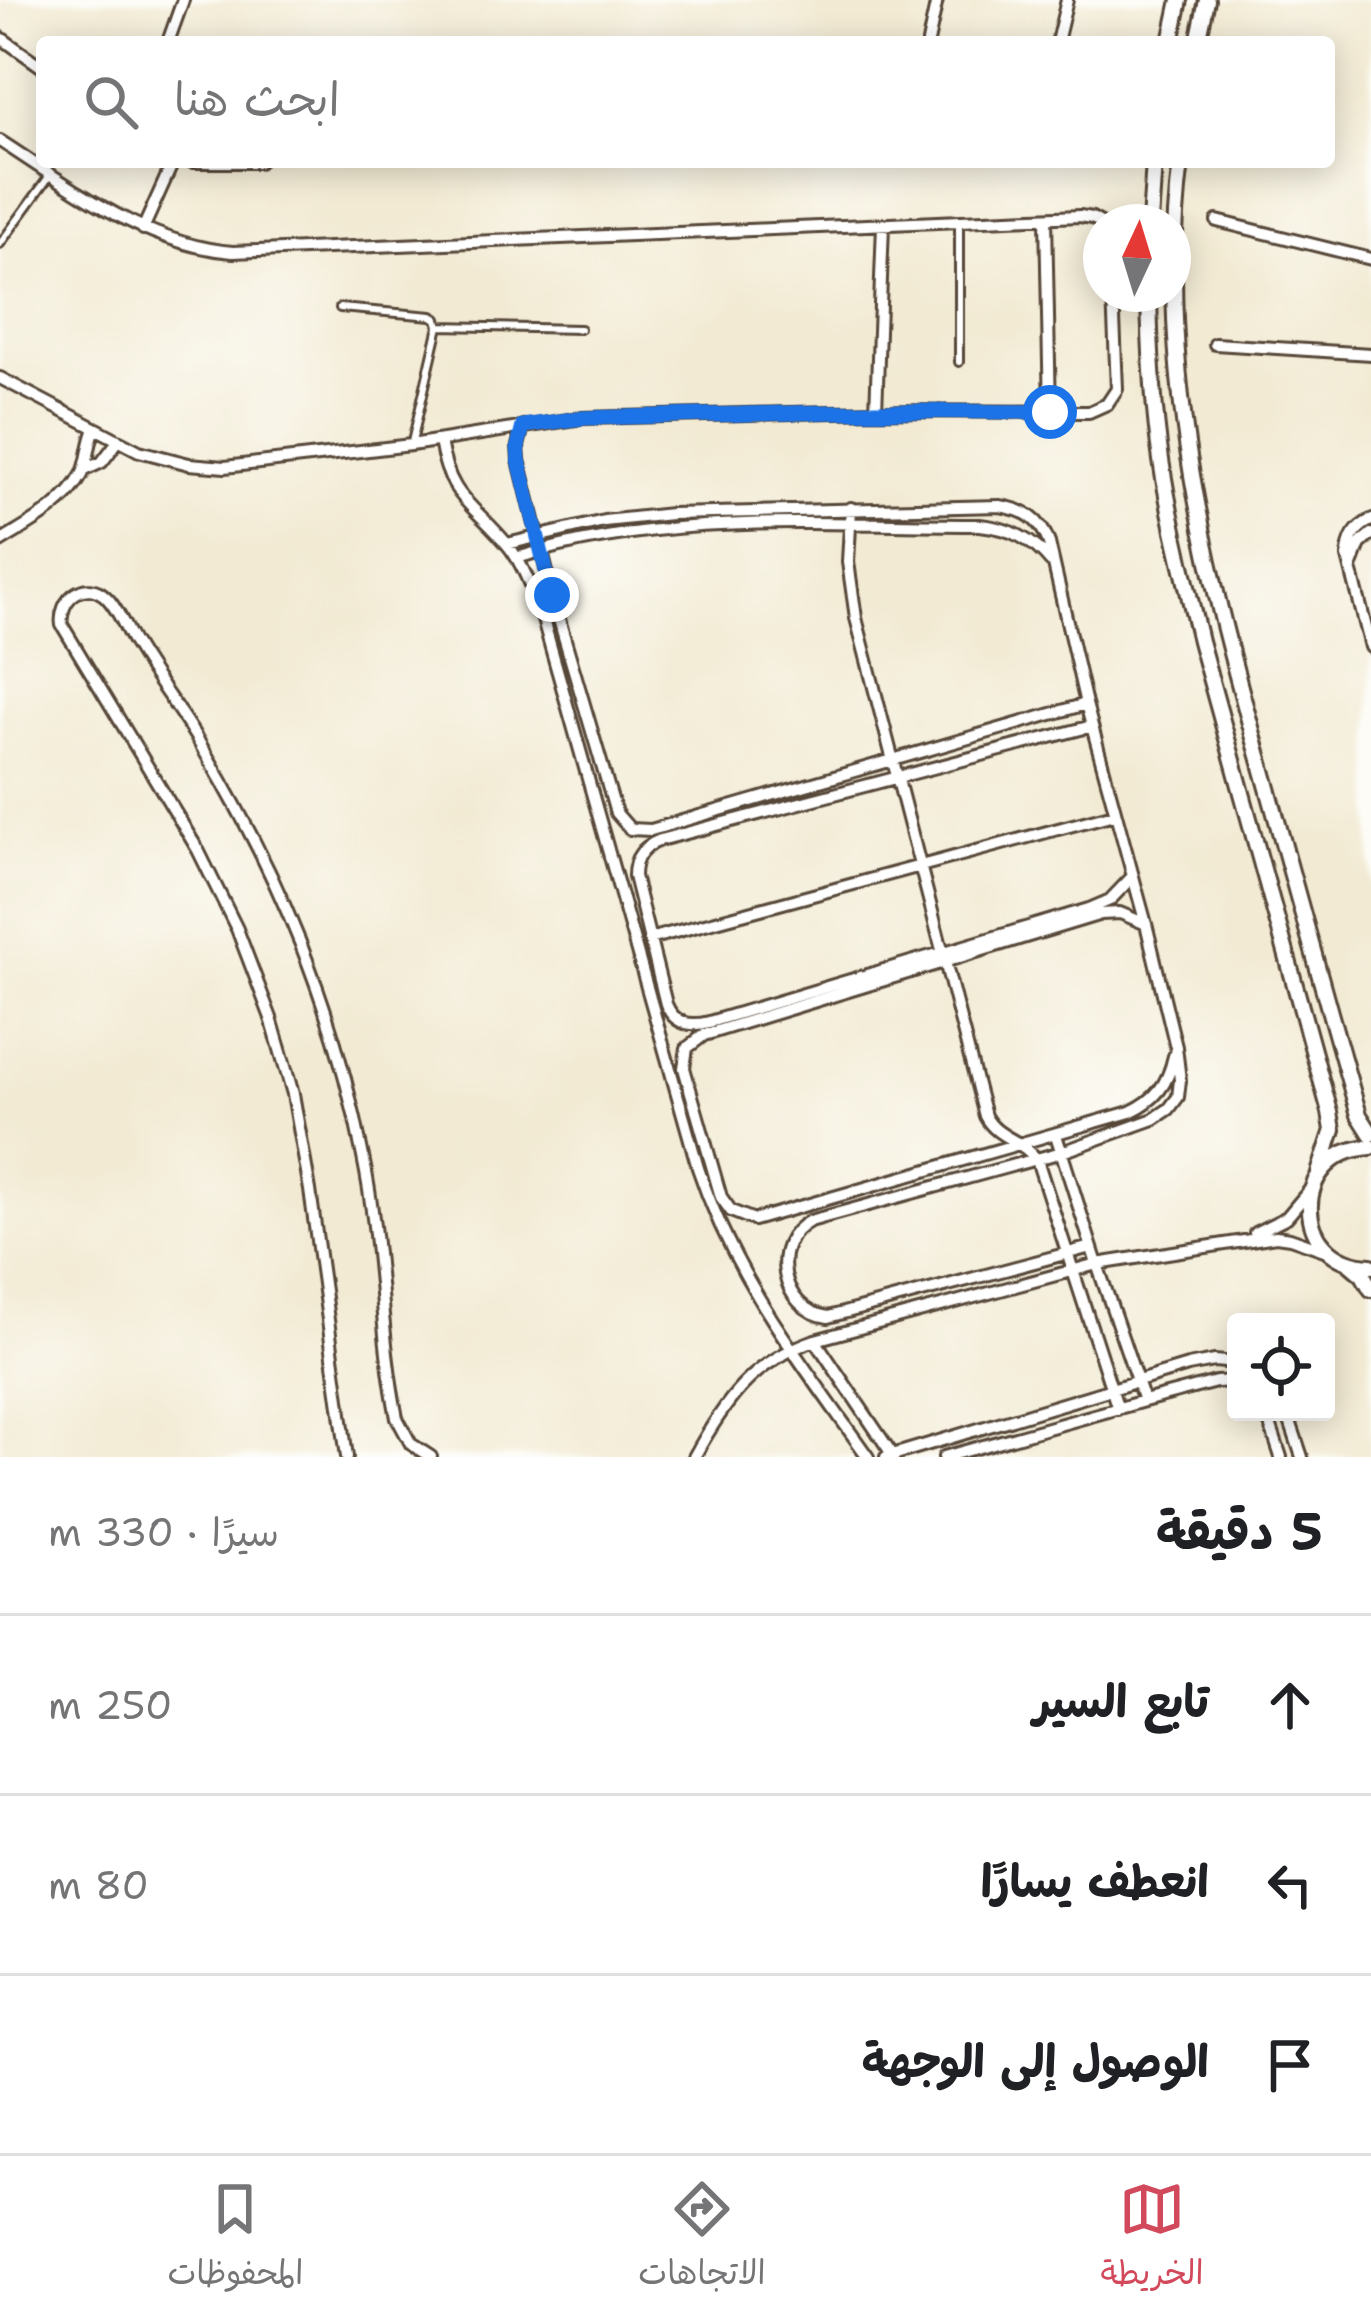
<!DOCTYPE html>
<html lang="ar">
<head>
<meta charset="utf-8">
<style>
  :root { --surface:#fff; --page:#f6f6f6; --text:#202124; --muted:#757577; --line:#e0e0e0; --accent:#d1495b }
  body { margin:0; font-family:"Shantell Sans","Playpen Sans Arabic",sans-serif; background:var(--page); color:var(--text); direction:rtl }
  .controls { position:absolute; right:36px; bottom:36px; display:grid; overflow:hidden; border-radius:12px; box-shadow:0 6px 30px #0003 }
  .controls button { width:108px; height:108px; display:grid; place-items:center; padding:0; border:0; border-bottom:3px solid var(--line); background:var(--surface); color:var(--text); font:60px sans-serif }
  .compass { position:absolute; left:1083px; top:204px; width:108px; height:108px; border-radius:50%; background:var(--surface); box-shadow:0 6px 30px #0003; rotate:4deg }
  .stop { position:absolute; width:36px; height:36px; margin:-27px; border:9px solid #1a73e8; border-radius:50%; background:#fff }
  .stop.end { background:#1a73e8; border-color:#fff; box-shadow:0 3px 12px #0008 }
  .list { margin:0; padding:0; list-style:none }
  h2 { display:flex; justify-content:space-between; align-items:center; height:156px; margin:0; padding:0 48px; font-size:51px }
  h2 small { font-size:39px; font-weight:400; color:var(--muted) }
  .list li { display:grid; grid-template-columns:78px 1fr auto; gap:36px; align-items:center; box-sizing:border-box; height:180px; padding:0 48px; border-top:3px solid var(--line) }
  .list b { display:block; font-size:45px; white-space:nowrap }
  .list em { font-size:39px; font-style:normal; color:var(--muted) }
  .icon { flex:none; width:66px; height:66px; fill:none; stroke:currentColor; stroke-width:2; stroke-linecap:round; stroke-linejoin:round }
  .map { position:relative; flex:none; width:1371px; height:1457px; overflow:hidden; direction:ltr }
  .search { position:absolute; background:var(--surface); box-shadow:0 6px 30px #0003; left:36px; right:36px; top:36px; height:132px; display:flex; align-items:center; gap:30px; box-sizing:border-box; padding:0 42px; border-radius:12px; color:var(--muted); font-size:45px }
  .sheet { height:696px; background:var(--surface) }
  nav { display:flex; justify-content:space-around; align-items:center; box-sizing:border-box; height:168px; border-top:3px solid var(--line); background:var(--surface); font-size:33px; color:var(--muted) }
  nav a { display:grid; justify-items:center; gap:6px }
  nav .on { color:var(--accent) }
  .map>svg:first-child { display:block }
  .lines { fill:none; stroke-linecap:round; stroke-linejoin:round }
  .service-casing { stroke:#564739; stroke-width:12 }
  .minor-casing { stroke:#564739; stroke-width:16 }
  .tertiary-casing { stroke:#564739; stroke-width:20 }
  .service { stroke:#fff; stroke-width:6 }
  .minor { stroke:#fff; stroke-width:10 }
  .tertiary { stroke:#fff; stroke-width:14 }
  .route { stroke:#1a73e8; stroke-width:15 }
</style>
</head>
<body>
<div class="map">
<svg width="1371" height="1457" viewBox="0 0 1371 1457">
  <rect width="100%" height="100%" fill="#fdfcf7"/>
  <filter id="ink" filterUnits="userSpaceOnUse"><feTurbulence type="fractalNoise" baseFrequency=".00833" numOctaves="2"/><feDisplacementMap in="SourceGraphic" scale="24" xChannelSelector="R" yChannelSelector="G"/><feConvolveMatrix kernelMatrix="1 2 1 2 8 2 1 2 1" color-interpolation-filters="sRGB"/></filter>
  <filter id="wash" filterUnits="userSpaceOnUse"><feTurbulence type="fractalNoise" baseFrequency=".004" numOctaves="4" result="noise"/><feDisplacementMap in="SourceGraphic" scale="48" xChannelSelector="R" yChannelSelector="G"/><feGaussianBlur stdDeviation="2.7" result="paint"/><feColorMatrix in="noise" values="0 0 0 0 0 0 0 0 0 0 0 0 0 0 0 0 0 1.4 0 .05"/><feComposite in="paint" operator="in"/></filter>
  <g filter="url(#wash)">
    <rect width="100%" height="100%" fill="#f2ead3"/>
  </g>
  <g filter="url(#ink)">
    <g class="lines">
      <defs>
        <path id="service" d="M0,244L51,174
          M340,308L432,316L437,319L439,326L412,442
          M439,326L580,329
          M959,362V222"/>
        <path id="minor" d="M0,37L42,67
          M168,42L183,0
          M928,42L937,0
          M1057,42L1067,0
          M0,141C73,188 145,245 233,252L1080,216L1092,218L1101,223
          M192,162H259
          M1046,218L1050,412
          M1217,221L1371,259
          M143,229L173,162
          M1215,344L1371,354
          M0,378L139,451L189,464L225,467L411,445L582,418L876,411L1089,412L1107,404L1117,389L1113,294
          M876,411L883,225
          M523,426L518,446L519,460L558,616L616,813L630,829L651,830L1086,704
          M440,441C450,503 477,505 510,548C525,568 533,593 542,616L698,1168C735,1280 801,1362 868,1457
          M85,470L102,462L118,441
          M851,508L848,562L856,618L985,1116C997,1139 1022,1139 1037,1160L1118,1409
          M1371,520C1355,528 1348,539 1348,557L1371,647
          M0,542C29,524 64,507 82,475C89,462 88,444 95,429
          M507,544L604,521L671,514L1000,506C1025,510 1040,518 1049,543L1086,704L1146,924L1176,1047L1180,1080L1178,1097L1169,1109L1154,1119L1062,1152L810,1221C767,1243 781,1311 828,1317L1091,1247
          M517,558C667,511 826,525 980,525C1010,528 1032,539 1051,562
          M1352,565L1360,544L1371,534
          M1092,726L660,840C643,847 634,857 634,876L666,1004C674,1024 690,1027 709,1022L1089,909L1110,900L1133,876
          M1146,924L1120,913L1101,914L704,1035L687,1048L684,1068L721,1197L731,1211L754,1220L1130,1112C1156,1100 1168,1084 1174,1056
          M649,939L1114,814
          M1056,1135L1097,1264L1144,1401
          M1255,1233L1287,1217L1313,1186
          M815,1340L894,1457
          M1266,1412L1281,1457
          M1287,1412L1302,1457
          M347,1457L310,1190L293,1094L271,1018L237,929L198,850L62,625C58,599 86,576 107,598C119,610 126,631 135,645C155,679 180,710 200,744C279,874 334,1007 363,1157C381,1243 380,1333 397,1418L411,1444L431,1457
          M694,1457C725,1401 752,1362 815,1340L1097,1264L1276,1236L1290,1238L1330,1252
          M886,1457L1188,1366L1214,1361L1236,1363
          M944,1457L1144,1401L1216,1382L1236,1381"/>
        <path id="tertiary" d="M1171,42L1180,0
          M1198,42L1207,0
          M1181,162C1154,374 1209,579 1266,781C1297,893 1327,1004 1359,1115L1371,1134
          M1150,222L1154,162
          M1149,294C1150,349 1153,406 1161,460C1170,521 1186,581 1200,641L1330,1112L1333,1130L1319,1173
          M1371,1147C1289,1152 1290,1263 1371,1266
          M1350,1264L1363,1275L1371,1289"/>
      </defs>
      <use href="#service" class="service-casing"/>
      <use href="#minor" class="minor-casing"/>
      <use href="#tertiary" class="tertiary-casing"/>
      <use href="#service" class="service"/>
      <use href="#minor" class="minor"/>
      <use href="#tertiary" class="tertiary"/>
    </g>
  </g>
  <g class="lines" filter="url(#ink)">
    <path class="route" d="M552,595L519,460L518,446L523,426L582,418L876,411L1050,412"/>
  </g>
</svg>
<div class="controls">
<button><svg class="icon" aria-label="locate" viewBox="0 0 24 24"><circle cx="12" cy="12" r="6"/><path d="M12 2v4M12 18v4M2 12h4M18 12h4"/></svg></button>
</div>
<svg class="compass" viewBox="-18 -18 36 36"><path d="M0-13l5 13h-10z" fill="#e53935"/><path d="M0 13l5-13h-10z" fill="#757577"/></svg>
<div class="stop" style="left:1050px;top:412px"></div>
<div class="stop end" style="left:552px;top:595px"></div>
<div class="search"><svg class="icon" aria-label="search" viewBox="0 0 24 24"><circle cx="10" cy="10" r="6"/><path d="M15 15l6 6"/></svg>ابحث هنا</div>
</div>
<section class="sheet">
<h2>5 دقيقة<small>سيرًا · 330 m</small></h2>
<ul class="list">
<li><svg class="icon" aria-label="ahead" viewBox="0 0 24 24"><path d="M12 20V5M6 11l6-6 6 6"/></svg><div><b>تابع السير</b></div><em>250 m</em></li>
<li><svg class="icon" aria-label="left" viewBox="0 0 24 24"><path d="M17 20v-9H6M10 6l-5 5 5 5"/></svg><div><b>انعطف يسارًا</b></div><em>80 m</em></li>
<li><svg class="icon" aria-label="arrive" viewBox="0 0 24 24"><path d="M6 21V4h12l-3 4 3 4H6"/></svg><div><b>الوصول إلى الوجهة</b></div></li>
</ul>
</section>
<nav>
<a class="on"><svg class="icon" aria-label="map" viewBox="0 0 24 24"><path d="M3 6l6-2 6 2 6-2v14l-6 2-6-2-6 2zM9 4v14M15 6v14"/></svg>الخريطة</a>
<a><svg class="icon" aria-label="directions" viewBox="0 0 24 24"><path d="M12 3l9 9-9 9-9-9zM9 14v-3h6M13 9l2 2-2 2"/></svg>الاتجاهات</a>
<a><svg class="icon" aria-label="saved" viewBox="0 0 24 24"><path d="M7 4h10v16l-5-4-5 4z"/></svg>المحفوظات</a>
</nav>
</body>
</html>
